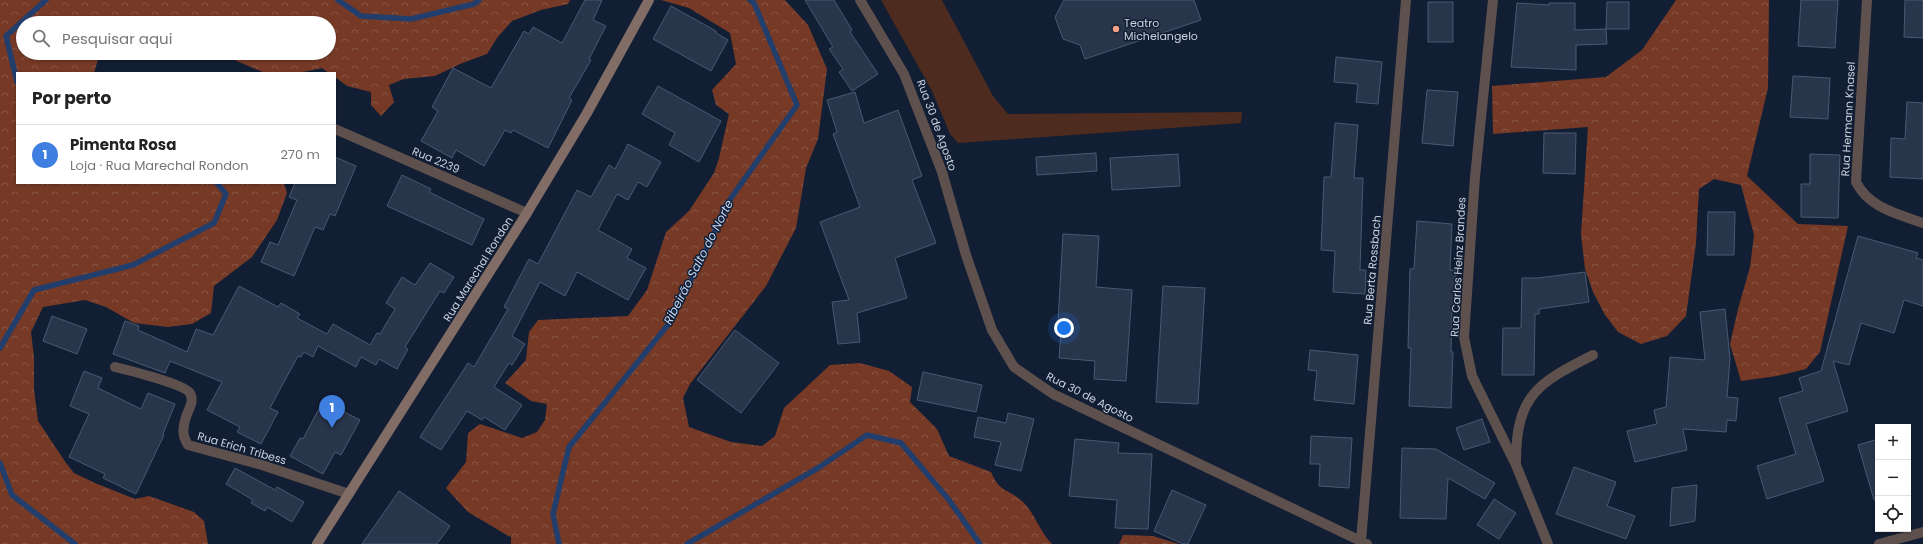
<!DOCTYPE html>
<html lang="pt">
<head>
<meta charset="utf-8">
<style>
  :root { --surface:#fff; --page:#f2f2f2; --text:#222; --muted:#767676; --line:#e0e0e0; --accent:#ea580c }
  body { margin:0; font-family:Poppins,sans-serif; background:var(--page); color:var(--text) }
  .controls { position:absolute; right:12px; bottom:12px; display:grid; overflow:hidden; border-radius:0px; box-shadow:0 1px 3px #0004 }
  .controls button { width:36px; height:36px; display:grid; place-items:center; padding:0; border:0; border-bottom:1px solid var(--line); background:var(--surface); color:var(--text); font:20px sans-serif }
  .you { position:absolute; left:1064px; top:328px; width:14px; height:14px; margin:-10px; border:3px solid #fff; border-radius:50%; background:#1a73e8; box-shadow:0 0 0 6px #1a73e833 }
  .badge { display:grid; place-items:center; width:26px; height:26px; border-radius:50%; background:var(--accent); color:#fff; font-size:13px; font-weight:700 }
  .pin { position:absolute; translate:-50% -33px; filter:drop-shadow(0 1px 2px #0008) }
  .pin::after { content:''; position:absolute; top:21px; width:14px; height:12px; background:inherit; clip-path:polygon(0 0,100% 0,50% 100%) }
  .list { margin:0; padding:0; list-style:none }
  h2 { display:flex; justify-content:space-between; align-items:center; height:52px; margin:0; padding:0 16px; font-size:17px }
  h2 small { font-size:13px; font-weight:400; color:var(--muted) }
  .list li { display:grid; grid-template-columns:26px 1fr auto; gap:12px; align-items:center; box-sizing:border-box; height:60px; padding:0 16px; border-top:1px solid var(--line) }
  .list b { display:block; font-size:15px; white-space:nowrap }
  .list p { margin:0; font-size:13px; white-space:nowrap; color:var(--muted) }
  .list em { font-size:13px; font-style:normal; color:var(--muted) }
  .icon { flex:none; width:22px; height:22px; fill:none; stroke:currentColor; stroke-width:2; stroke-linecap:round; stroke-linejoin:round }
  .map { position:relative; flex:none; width:1923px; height:544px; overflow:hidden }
  .search { position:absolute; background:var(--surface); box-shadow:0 1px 3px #0004; left:16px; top:16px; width:320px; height:44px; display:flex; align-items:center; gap:10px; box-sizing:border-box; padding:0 14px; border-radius:22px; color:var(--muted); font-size:15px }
  .panel { position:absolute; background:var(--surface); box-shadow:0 1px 3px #0004; left:16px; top:72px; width:320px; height:112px; border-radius:0px }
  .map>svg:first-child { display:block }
  .green { fill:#4e2b1f }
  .forest { fill:url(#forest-crowns) }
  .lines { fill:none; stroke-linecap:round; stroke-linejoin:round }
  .stream { stroke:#213e6d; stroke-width:5.5 }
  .building { fill:#28354b; stroke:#4a5970 }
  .minor { stroke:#5e514d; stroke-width:10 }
  .secondary { stroke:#826d66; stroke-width:10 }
  .poi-dot { fill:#f39f84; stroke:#121e33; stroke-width:1.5 }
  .labels { text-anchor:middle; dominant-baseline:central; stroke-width:3; stroke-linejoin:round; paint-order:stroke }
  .poi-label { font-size:11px; fill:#c9d2df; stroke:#121e33; text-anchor:start }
  .street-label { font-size:11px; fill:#c9d2df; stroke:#121e33 }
  .water-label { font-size:12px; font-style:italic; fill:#c4d7f6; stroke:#121e33 }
</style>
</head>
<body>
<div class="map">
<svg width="1923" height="544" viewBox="0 0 1923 544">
  <defs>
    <pattern id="forest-crowns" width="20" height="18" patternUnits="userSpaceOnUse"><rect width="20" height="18" fill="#753926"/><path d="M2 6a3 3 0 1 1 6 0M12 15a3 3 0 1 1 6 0" fill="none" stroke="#875545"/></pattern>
  </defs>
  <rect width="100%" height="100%" fill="#121e33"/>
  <path class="green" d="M881,0H942L993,96L1008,114L1242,112L1241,123L958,143L950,134L932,91Z"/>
  <path class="forest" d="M0,0H570L568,4L541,10L512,21L497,38L487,54L460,64L435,76L404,79L389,85L394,102L381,116L371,105V92L347,86L335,77V73H329L322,68L298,73H265L225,56L184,57L159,53H329V23H23V53H100L94,73H17V183H284L287,193L277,220L252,257L214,286L211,313L192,324L168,327L134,323L106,307L85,300L43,307L31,332L34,357V389L38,421L66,463L74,473L95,483L135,499L149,496L194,512L204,521L208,544H0Z
    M661,0H785L808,25L827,69L818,139L806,168L796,228L766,286L690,384L683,398L689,427L731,442L762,446L775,436L784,408L830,365L860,363L889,371L912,387L910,402L937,429L949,456L991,472C1000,493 1007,488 1022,501C1034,512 1040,532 1052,544H511V535L510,537L468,512L446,488L466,462L468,433L480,424L522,438L537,432L545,420L547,404L531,401L505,383L526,360L529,332L538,320L628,316L647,290L666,232L689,211L714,173L719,158L729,114L716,105L712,90L736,64L730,33L689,8Z
    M1676,0H1769L1768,88L1747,176L1798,224L1848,226L1820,352L1806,369L1777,376L1741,381L1730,344L1738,309L1750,267L1754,235L1741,185L1714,179L1699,189L1696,243L1686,316L1667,336L1641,344L1618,332L1605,315L1593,292L1585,269L1581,234L1588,127L1493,134L1492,86L1606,77L1642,50Z
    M1123,535L1153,536L1179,544H1119Z"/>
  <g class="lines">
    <path class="stream" d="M338,0L361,16L411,19L474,4L479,0
      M17,82L6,36L46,0
      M0,348L34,290L133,265L214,223L226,194L217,183
      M0,463L12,495L75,544
      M559,544L553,514L569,447L671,321L731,198L797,105L754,3L750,0
      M687,544L818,468L867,435L901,443L949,500L980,544"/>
  </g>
  <path class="building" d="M585,0H602L593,20L606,26L589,59L591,60L569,98L572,100L548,148L513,130L511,133L505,130L484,166L456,150L452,158L421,141L438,111L432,107L453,68L491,88L524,31L529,34L533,27L562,43Z
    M805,0H834L852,30L850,32L878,74L852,91L839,72L843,69L829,49L833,47Z
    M1064,0H1194L1201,20L1085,59L1080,45L1063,39L1055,17Z
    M1801,0H1838L1835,48L1798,46Z
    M1905,0H1923V38L1904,37Z
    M1428,2H1453V42H1428Z
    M1607,2H1629V29H1606Z
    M1517,3L1549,5V3H1575V30L1606,29L1607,44L1576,45V70L1511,67Z
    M671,6L716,31V33L728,40L711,71L653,39Z
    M1336,57L1382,62L1378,104L1356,102L1358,84L1334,82Z
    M1793,76L1830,78L1828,119L1790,117Z
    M658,86L721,121L699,162L669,145L675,133L642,114Z
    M1427,90L1458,92L1453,146L1422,143Z
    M855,92L864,123L898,110L922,176L912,180L936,243L895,258L907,298L857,313L860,342L838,344L832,302L849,300L820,222L860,207L833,134L837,132L827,100Z
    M1907,102L1923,103V179L1890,177L1891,138L1905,139Z
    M1335,123L1358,125L1354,178H1363L1360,270H1366L1365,294L1333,292L1335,251L1321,250L1324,177H1331Z
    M1544,133H1576L1575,174L1543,173Z
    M628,144L661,162L647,187L638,182L628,200L617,194L598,230L632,249L627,258L646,268L628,300L577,272L565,296L540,282L512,336L525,344L512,365L509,363L494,387L522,405L505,430L484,417L482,420L467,411L441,450L420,437L468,363L474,367L508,309L504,307L529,259L538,264L577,190L591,197L609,165L615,169Z
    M1096,153L1097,171L1037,175L1036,157Z
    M1178,154L1180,186L1112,190L1110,158Z
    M1810,154L1840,155L1838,218L1801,217V184H1810Z
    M335,157L356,166L335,216L330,214L323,230L315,227L294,276L261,262L270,242L278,245L297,200L289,197L295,183H335Z
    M402,175L431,189L429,192L484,219L472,245L387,206Z
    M1708,212H1735L1734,255H1707Z
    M1417,221L1452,224L1450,270H1456L1455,307H1452L1451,352H1453L1451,408L1409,406L1411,348H1408L1410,269H1414Z
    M1063,234L1099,236L1096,287L1132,290L1126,381L1094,379L1095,361L1059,358L1062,321H1058Z
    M1858,236L1918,253L1916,258L1923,260V306L1904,300L1894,333L1861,323L1849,365L1833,361L1848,411L1806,424L1824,481L1767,499L1757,466L1796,454L1779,398L1803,391L1799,378L1821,371Z
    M430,263L454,277L444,293L440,291L405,347L408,349L397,369L379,359L376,365L361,357L356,367L318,346L313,357L304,352L301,357L298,356L270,408L278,412L261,444L237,432L240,427L207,410L222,382L170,361L165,373L113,354L125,321L139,326L138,330L187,352L196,329L213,335L239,286L278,307L281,303L300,314L297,318L327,334L333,324L370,345L377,333L380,334L395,309L386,303L402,277L415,285Z
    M1585,272L1589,302L1539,309V314H1535L1534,375H1502L1503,328H1521L1522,278H1538Z
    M1163,286L1205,288L1198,404L1156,402Z
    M1725,309L1730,358L1727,397L1738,398L1736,421L1727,420L1726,432L1683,429L1687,450L1635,462L1627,431L1657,424L1654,410L1666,407L1670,357L1705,360L1700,312Z
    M52,316L87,329L77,354L43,341Z
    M735,330L779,363L741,413L697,380Z
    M1310,350L1358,355L1354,404L1314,400L1317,371L1308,370Z
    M84,371L102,378L98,388L141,409L148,393L175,404L163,434L164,435L136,494L103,478L105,474L69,457L89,414L70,406Z
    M923,372L982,385L976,412L917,400Z
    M323,401L360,420L341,455L335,452L323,474L290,456L300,438L303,439Z
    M1008,413L1034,419L1021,471L995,465L1001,442L974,437L978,417L1006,423Z
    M1482,419L1490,442L1464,450L1456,428Z
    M1311,436L1352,438L1349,488L1319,486L1320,464H1310Z
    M1075,439L1119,443L1118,453L1152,454L1148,529L1115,528L1117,500L1069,496Z
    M1878,439V500H1874L1858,445Z
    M1402,448L1436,449L1495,483L1485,499L1448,478L1446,519L1400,518Z
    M1574,467L1616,482L1607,506L1635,516L1626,539L1556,514Z
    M235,468L275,490L277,487L304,502L292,522L267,507L265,511L251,503L253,500L226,484Z
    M1697,485L1695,521L1670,526L1672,488Z
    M1172,490L1206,505L1188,544H1183L1154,531Z
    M399,491L450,526L437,544H362Z
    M1494,499L1516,513L1499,539L1477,525Z"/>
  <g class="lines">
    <path class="minor" d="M860,0L904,74L942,172L966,255L992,330L1014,367L1053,394L1367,544
      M1493,0L1475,177L1464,337L1472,376L1516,465L1548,544
      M1867,0L1856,182C1869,208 1898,214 1923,223
      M335,129L527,213
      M115,367C128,370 184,384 190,393C194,400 190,407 187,414C183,426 181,434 188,445L262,465L349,494
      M1516,462C1516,395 1538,383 1593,355
      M1361,541L1406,0
      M1879,544L1923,532"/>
    <path class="secondary" d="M317,544L527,213L587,113L649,0"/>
  </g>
  <circle class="poi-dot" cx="1116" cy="29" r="4"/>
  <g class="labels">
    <g class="poi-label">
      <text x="1124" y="23">Teatro<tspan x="1124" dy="13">Michelangelo</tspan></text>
    </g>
    <g class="street-label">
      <text transform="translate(1848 119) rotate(-87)">Rua Hermann Knasel</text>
      <text transform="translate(937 125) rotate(70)">Rua 30 de Agosto</text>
      <text transform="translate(436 160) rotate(23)">Rua 2239</text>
      <text transform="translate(1458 267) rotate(-87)">Rua Carlos Heinz Brandes</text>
      <text transform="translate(478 269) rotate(-58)">Rua Marechal Rondon</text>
      <text transform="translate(1372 270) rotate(-85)">Rua Berta Rossbach</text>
      <text transform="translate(1090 397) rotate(27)">Rua 30 de Agosto</text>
      <text transform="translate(242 448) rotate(16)">Rua Erich Tribess</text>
    </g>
    <g class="water-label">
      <text transform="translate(698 262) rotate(-63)">Ribeirão Salto do Norte</text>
    </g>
  </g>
</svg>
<div class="controls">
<button>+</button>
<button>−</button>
<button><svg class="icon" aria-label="locate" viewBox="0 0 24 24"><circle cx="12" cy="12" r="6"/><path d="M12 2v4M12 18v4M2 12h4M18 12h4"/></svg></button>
</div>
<div class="you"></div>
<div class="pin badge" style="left:332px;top:428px;background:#3f7fe0">1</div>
<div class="search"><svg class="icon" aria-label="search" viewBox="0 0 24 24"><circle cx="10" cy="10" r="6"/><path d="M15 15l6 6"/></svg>Pesquisar aqui</div>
<section class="panel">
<h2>Por perto<small></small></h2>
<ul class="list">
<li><span class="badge" style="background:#3f7fe0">1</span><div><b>Pimenta Rosa</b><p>Loja · Rua Marechal Rondon</p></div><em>270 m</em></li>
</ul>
</section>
</div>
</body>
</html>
